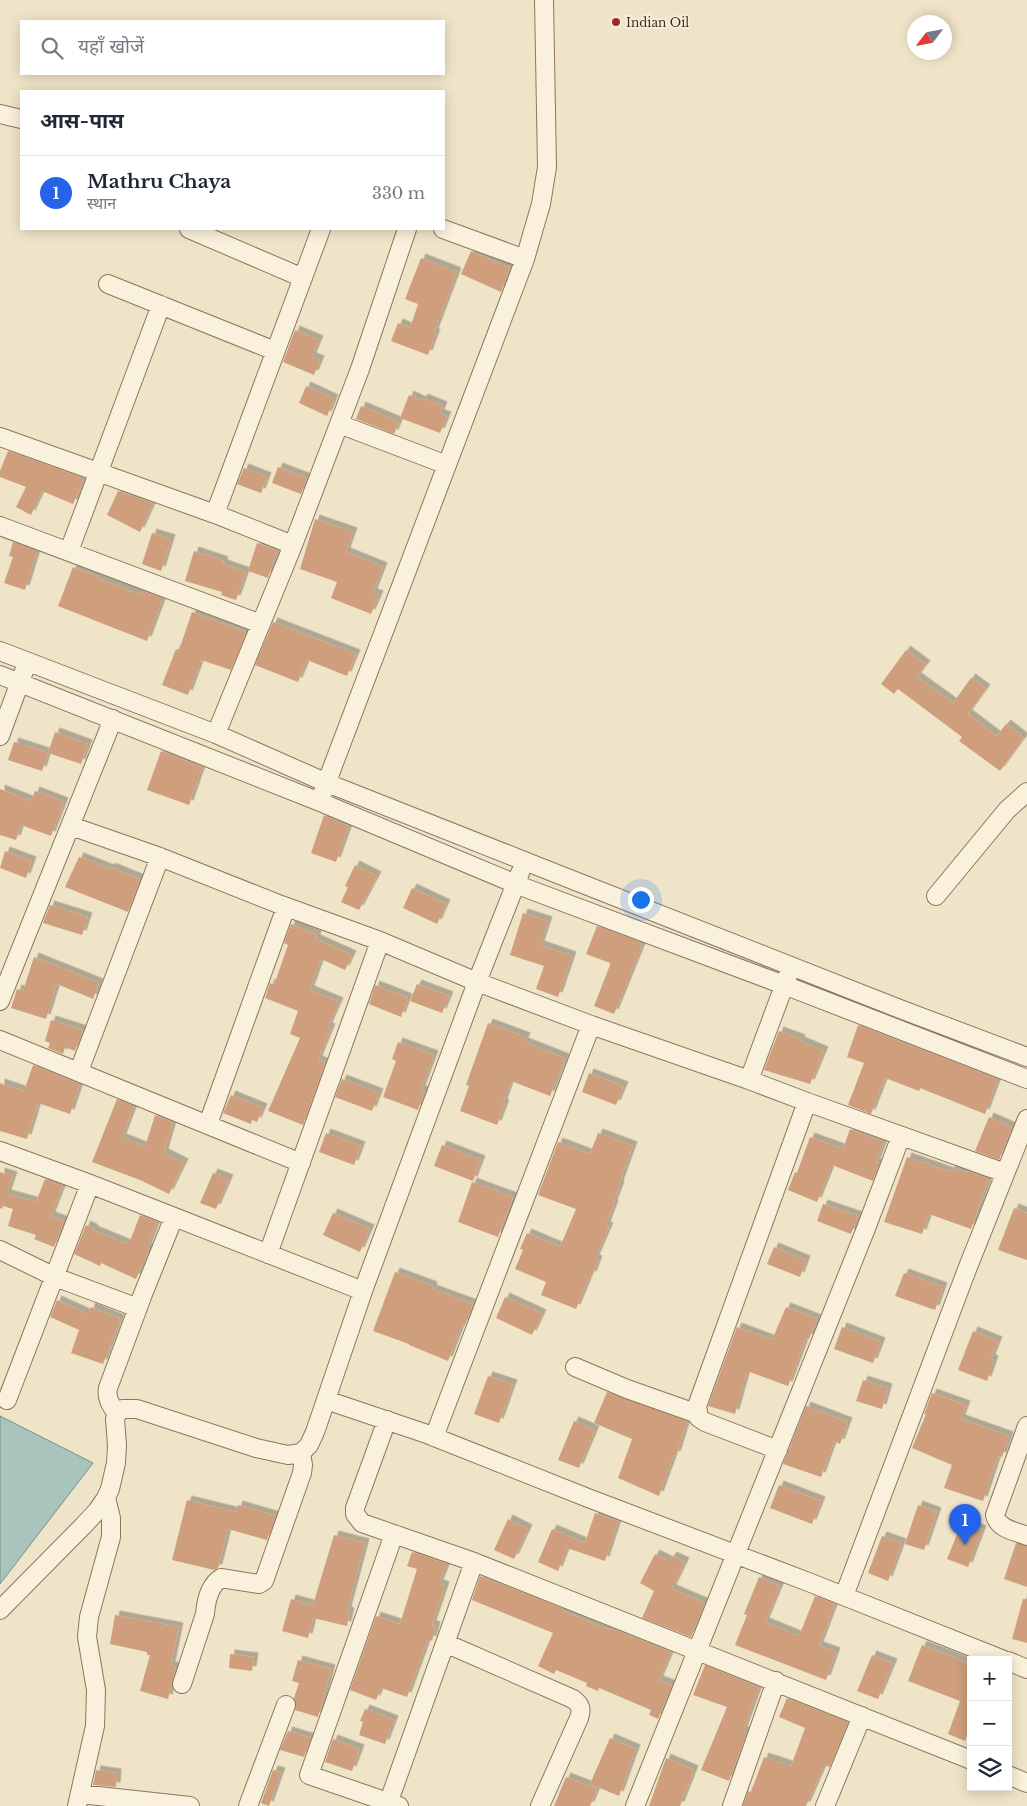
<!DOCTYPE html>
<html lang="hi">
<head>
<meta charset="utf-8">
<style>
  :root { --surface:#fff; --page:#f2f2f3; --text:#1f2937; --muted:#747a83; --line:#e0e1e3; --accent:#2563eb }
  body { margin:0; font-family:"Libre Baskerville","Noto Sans Devanagari",serif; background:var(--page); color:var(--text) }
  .controls { position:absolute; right:15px; bottom:15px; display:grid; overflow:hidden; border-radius:0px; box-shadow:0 2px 12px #0003 }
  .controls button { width:45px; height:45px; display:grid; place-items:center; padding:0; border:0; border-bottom:1px solid var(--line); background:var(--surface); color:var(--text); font:25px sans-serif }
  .compass { position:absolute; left:907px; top:15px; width:45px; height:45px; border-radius:50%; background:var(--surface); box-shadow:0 2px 12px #0003; rotate:238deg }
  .you { position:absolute; left:640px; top:899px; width:18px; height:18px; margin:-12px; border:4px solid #fff; border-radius:50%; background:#1a73e8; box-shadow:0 0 0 8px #1a73e833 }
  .badge { display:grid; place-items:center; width:32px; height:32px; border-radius:50%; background:var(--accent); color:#fff; font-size:16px; font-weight:700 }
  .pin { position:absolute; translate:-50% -41px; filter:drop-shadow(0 1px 2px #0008) }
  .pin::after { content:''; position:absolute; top:26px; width:18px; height:15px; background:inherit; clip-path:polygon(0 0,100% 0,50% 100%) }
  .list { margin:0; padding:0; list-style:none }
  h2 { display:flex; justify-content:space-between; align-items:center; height:65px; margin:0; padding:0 20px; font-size:21px }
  h2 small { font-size:16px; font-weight:400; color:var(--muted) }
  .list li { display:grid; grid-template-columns:32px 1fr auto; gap:15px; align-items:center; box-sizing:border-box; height:75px; padding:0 20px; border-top:1px solid var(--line) }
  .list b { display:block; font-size:19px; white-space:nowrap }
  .list p { margin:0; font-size:16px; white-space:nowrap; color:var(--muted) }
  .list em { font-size:16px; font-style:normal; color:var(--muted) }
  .icon { flex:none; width:28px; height:28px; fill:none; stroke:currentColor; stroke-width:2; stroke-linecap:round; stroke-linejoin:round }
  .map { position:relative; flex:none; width:1027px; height:1806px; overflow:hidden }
  .search { position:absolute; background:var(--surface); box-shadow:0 2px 12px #0003; left:20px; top:20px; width:425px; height:55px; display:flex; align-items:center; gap:12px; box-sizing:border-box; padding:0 18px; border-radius:0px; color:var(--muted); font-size:19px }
  .panel { position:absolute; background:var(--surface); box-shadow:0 2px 12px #0003; left:20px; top:90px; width:425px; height:140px; border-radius:0px }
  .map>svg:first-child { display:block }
  .water { fill:#a9c4bc; stroke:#6f938a }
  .building { fill:#cf9f7d; filter:url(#shadow) }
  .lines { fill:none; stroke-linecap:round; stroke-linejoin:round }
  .street-casing { stroke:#8d765c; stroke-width:20 }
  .street { stroke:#faf1dc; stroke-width:18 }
  .poi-dot { fill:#9e2a2b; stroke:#f7eed8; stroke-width:2 }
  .labels { text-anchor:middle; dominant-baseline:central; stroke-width:4; stroke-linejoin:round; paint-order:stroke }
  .poi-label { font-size:12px; fill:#3d2e20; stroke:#f7eed8; text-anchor:start }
</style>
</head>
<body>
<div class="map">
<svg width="1027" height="1806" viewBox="0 0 1027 1806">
  <defs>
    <filter id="shadow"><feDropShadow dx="4.5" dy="-4.5" stdDeviation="0" flood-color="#0004"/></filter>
  </defs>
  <rect width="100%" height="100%" fill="#f0e4c8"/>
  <path class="water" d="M0,1416L93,1463L0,1584Z"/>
  <path class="building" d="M471,251L510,268L501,292L461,274Z
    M421,258L457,272L434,333H436L428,355L391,341L398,323L410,328L418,304L405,299Z
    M295,330L319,340L312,357L320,360L314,375L283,362Z
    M306,386L334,399L327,416L299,403Z
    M409,395L422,401L423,398L443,406L440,414L447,416L440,433L400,418Z
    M361,406L399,422L394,434L356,419Z
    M8,451L84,478L73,504L42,491L31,515L16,507L26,487L0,477V471Z
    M278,467L307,478L301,494L272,483Z
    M244,468L267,477L261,493L237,484Z
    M118,491L153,503L140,532L107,515Z
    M315,519L353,532L346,552L383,567L373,593L379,595L371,614L331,598L337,582L300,569Z
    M152,533L171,539L161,571L142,564Z
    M13,542L37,551L25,590L4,583L13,557L9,556Z
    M257,543L277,550L268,578L248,571Z
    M194,551L224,561L223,564L246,572L236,600L221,595L222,592L185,581Z
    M73,567L98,576L97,578L141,595L142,591L163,598L147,641L58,606Z
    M192,612L246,632L231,670L201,660L188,695L162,685L176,649L179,650Z
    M273,622L356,654L347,676L307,660L298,682L255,665Z
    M906,650L926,665L917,677L953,703L971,678L986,689L968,714L997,736L1006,724L1024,738L1000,771L959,741L962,737L898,689L894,694L881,684Z
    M55,732L88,744L81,764L48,753Z
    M14,742L48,753L42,771L8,760Z
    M161,751L202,767L189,805L147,790Z
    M0,789L31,801L35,791L64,802L51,836L21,825L16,840L0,835Z
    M324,815L349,826L336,862L311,853Z
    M5,851L32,861L26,878L0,868Z
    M79,857L110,869L111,867L140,879L128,912L65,887Z
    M355,865L377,876L359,910L341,902L348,887L345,886Z
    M412,888L446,904L437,924L403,908Z
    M50,905L88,917L82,935L43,923Z
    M523,913L548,921L540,945L572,956L558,997L536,989L544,966L510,955Z
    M291,924L317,935L316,939L352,955L345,970L321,959L310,990L339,1002L328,1027L331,1028L318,1060L325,1063L303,1125L268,1111L300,1038L290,1034L298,1011L265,998L270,983L274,985L288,945L284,943Z
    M597,926L643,943L614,1014L594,1006L610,965V963L586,954Z
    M34,957L99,983L93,999L57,984L46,1019L11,1008L17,989L23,991Z
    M417,984L449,996L442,1013L410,1001Z
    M375,985L408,998L401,1017L369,1004Z
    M51,1020L83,1030L75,1051L65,1047L63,1054L48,1048L50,1043L45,1041Z
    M488,1023L526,1037L524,1042L565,1058L550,1096L511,1081L503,1103L505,1104L497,1125L460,1111L469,1086L466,1085Z
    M858,1025L998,1079L985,1114L920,1088L919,1091L885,1078L871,1114L848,1105L864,1063L847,1057Z
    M779,1031L801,1039L800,1041L824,1051L810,1084L764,1070Z
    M398,1042L434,1055L421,1090L425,1091L418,1110L383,1097L396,1061L392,1059Z
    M33,1065L80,1084L70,1114L38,1103L27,1139L0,1131V1083L24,1091Z
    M589,1073L624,1086L616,1105L582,1092Z
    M342,1079L379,1093L372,1111L335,1097Z
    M231,1095L263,1108L257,1122L252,1120L251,1124L223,1113Z
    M117,1099L134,1106L122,1138L145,1147L155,1115L173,1122L164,1153L184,1163L169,1194L140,1180L92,1162Z
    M989,1117L1012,1127L999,1160L975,1151Z
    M850,1129L884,1142L876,1163L879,1164L873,1181L832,1165L817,1202L788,1190L795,1172L797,1173L810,1137L843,1149Z
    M326,1133L361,1146L354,1165L319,1152Z
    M598,1133L633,1146L619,1185L620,1186L613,1204L614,1205L606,1226L609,1227L595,1259L598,1260L592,1276L590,1275L576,1309L541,1295L546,1282L515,1269L523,1250L520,1249L527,1233L560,1247L576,1209L538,1195L558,1142L590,1154Z
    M442,1145L481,1160L473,1181L434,1166Z
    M907,1157L950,1172L952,1168L967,1173L968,1171L989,1178L971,1229L929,1214L922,1234L884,1222Z
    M0,1172L13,1176L7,1194L36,1202L45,1179L63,1185L51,1216L64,1221L54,1247L34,1239L36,1235L8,1226L13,1209L3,1206L2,1209L0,1208Z
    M213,1173L229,1179L216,1209L200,1203Z
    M472,1182L513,1197L498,1237L458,1222Z
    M823,1204L858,1216L851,1234L817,1221Z
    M1014,1208L1027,1213V1260L998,1250Z
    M333,1213L370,1229L360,1252L323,1235Z
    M140,1215L157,1222L147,1249L149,1250L136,1279L101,1263L100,1266L74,1254L86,1225L94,1229L93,1230L127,1244L128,1240L130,1241Z
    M774,1247L806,1260L800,1277L767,1264Z
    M395,1272L433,1286L432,1289L473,1304L465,1325L462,1324L448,1361L409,1345V1344L373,1331Z
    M904,1273L943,1287L935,1310L895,1296Z
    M505,1297L542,1314L532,1335L496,1318Z
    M57,1300L88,1314L91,1307L120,1319L103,1364L71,1353L79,1330L50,1317Z
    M786,1307L817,1319L809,1339L806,1338L788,1386L750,1372L749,1375L746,1374L735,1414L708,1406L737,1327L772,1340Z
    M842,1327L881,1342L873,1363L834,1349Z
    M973,1331L998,1341L991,1359L994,1360L987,1381L958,1370Z
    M488,1376L513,1384L499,1423L474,1414Z
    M863,1380L888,1388L882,1409L856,1401Z
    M607,1392L687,1421L676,1456L674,1455L659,1496L618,1478L632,1439L594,1423Z
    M932,1393L966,1405L961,1419L1009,1436L1002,1457L998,1456L983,1501L944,1488L952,1465L912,1448L926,1414H924Z
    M806,1406L848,1422L840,1444L834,1441L821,1477L783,1464Z
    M574,1421L595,1430L579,1468L558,1460Z
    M779,1485L821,1501L812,1524L770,1508Z
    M187,1500L236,1512L238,1505L276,1516L267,1540L228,1529L218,1568L214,1570L172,1560Z
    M918,1505L937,1512L924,1550L905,1544Z
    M595,1513L618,1521L605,1561L567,1548L558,1571L538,1562L552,1529L585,1543Z
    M508,1519L528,1529L514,1559L494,1550Z
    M962,1522L982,1530L968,1567L947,1559Z
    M334,1535L365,1543L347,1611L350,1612L347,1626L313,1618L308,1638L282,1631L291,1599L313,1605Z
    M882,1536L902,1543L888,1581L868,1573Z
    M1016,1543L1027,1546V1587L1004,1579Z
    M412,1552L447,1564L439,1584L445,1586L432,1625L436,1626L432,1641L428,1639L407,1697L381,1688L376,1700L350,1690L376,1616L400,1624L417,1569L407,1566Z
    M655,1554L669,1561L672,1556L685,1562L672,1589L705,1603L691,1637L642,1618L654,1591L640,1583Z
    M480,1576L562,1608L561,1610L609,1630L610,1628L671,1652L659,1680L672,1685L658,1719L649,1715L651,1710L599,1688L598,1691L586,1686L587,1683L556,1670L554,1674L538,1666L553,1633L472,1600Z
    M759,1577L780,1586L765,1622L799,1636L815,1596L835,1604L819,1646L836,1652L826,1680L735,1645L747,1615L744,1614Z
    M1023,1599H1027V1643L1012,1639Z
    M115,1615L179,1627L171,1666L176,1667L168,1699L140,1691L150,1655H147V1652L110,1644Z
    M922,1645L971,1664V1726L965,1741L948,1734L960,1701L908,1681Z
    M230,1654L254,1657L252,1671L229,1668Z
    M872,1655L893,1663L878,1699L857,1691Z
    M298,1660L331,1669L318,1717L295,1710L296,1704L294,1698L299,1683L292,1681Z
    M705,1665L759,1687L743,1731L747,1732L729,1781L701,1770L727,1707L693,1695Z
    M787,1698L848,1722L830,1767L824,1765L806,1806H743L748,1791L751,1792L764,1757L791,1766L805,1728L779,1717Z
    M365,1709L394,1720L385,1744L359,1735L363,1722L360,1721Z
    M288,1731L311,1738L304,1757L280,1750Z
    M610,1738L636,1749L619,1796L590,1784Z
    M333,1739L360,1749L352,1771L325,1762Z
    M666,1758L694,1770L680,1806H649Z
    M96,1770L117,1773L116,1787L93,1785Z
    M273,1770L281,1772L269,1806L261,1803Z
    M566,1777L597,1789L590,1806H554Z"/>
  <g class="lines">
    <defs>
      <path id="street" d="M0,114L21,119
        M189,229L303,278
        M443,229L525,259
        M108,284L275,351
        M339,424L447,465
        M0,437L215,514L293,545
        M215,514L321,229
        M0,526L261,624
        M69,551L161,305
        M0,651L216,734L327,783L537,866L900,1009L1027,1057
        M0,675L320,802L523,887L784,985L1027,1079
        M216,734L293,545L360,369L407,229
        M0,736L24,671
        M323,792L525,259L541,204L547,167L544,0
        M71,826L160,857L281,905L380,941L477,982L591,1025L749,1080L807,1102L1005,1173
        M936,896L1007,810L1027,792
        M0,1001L113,719
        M0,1040L301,1163
        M79,1071L160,857
        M749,1080L788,975
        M208,1124L286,907
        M0,1151L90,1184L363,1291
        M0,1250L55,1277L138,1308
        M268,1254L380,941
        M575,1367L627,1389L695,1413L699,1418
        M7,1400L90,1184
        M326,1400L424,1433L588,1498L811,1583L1004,1660
        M117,1414C111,1405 106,1399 108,1388L143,1294L174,1217
        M387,1420L355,1508V1514L362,1523L474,1562L971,1760
        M1027,1426L995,1515C998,1529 1015,1531 1027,1536
        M434,1437L591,1025
        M778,1450L705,1422L699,1418L697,1406L807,1102
        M394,1534L309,1775L399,1806
        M844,1596L966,1272L1027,1119
        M0,1610L83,1526L97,1511L106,1498L110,1489L116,1463L117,1445L115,1419L117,1414L122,1409H137L256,1448L288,1455L301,1453L309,1445L315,1432L363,1291L477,982L520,873
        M445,1643L573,1699C581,1705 582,1709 579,1718L540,1806
        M1008,1661L1027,1669
        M182,1684L205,1614C206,1601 210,1585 221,1578L259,1584L264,1581L302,1473L303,1465L301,1453
        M1008,1775L1027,1783
        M80,1794L190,1806
        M389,1801L474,1562
        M77,1806L95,1726L96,1690L87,1637L89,1617L111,1537V1518L106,1498
        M248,1806L286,1705
        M635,1806L865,1231L901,1136
        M732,1806L776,1681
        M825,1806L862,1716"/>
    </defs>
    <use href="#street" class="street-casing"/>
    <use href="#street" class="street"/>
  </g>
  <circle class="poi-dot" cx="616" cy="22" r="5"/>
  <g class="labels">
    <g class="poi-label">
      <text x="626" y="22">Indian Oil</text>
    </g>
  </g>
</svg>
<div class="controls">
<button>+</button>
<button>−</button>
<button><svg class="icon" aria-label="layers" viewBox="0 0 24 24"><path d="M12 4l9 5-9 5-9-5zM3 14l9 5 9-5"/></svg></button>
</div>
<svg class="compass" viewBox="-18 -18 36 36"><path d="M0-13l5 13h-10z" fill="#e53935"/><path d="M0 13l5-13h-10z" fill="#747a83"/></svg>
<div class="you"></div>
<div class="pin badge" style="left:965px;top:1545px">1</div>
<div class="search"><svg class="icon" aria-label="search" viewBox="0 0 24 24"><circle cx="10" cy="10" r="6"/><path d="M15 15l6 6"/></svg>यहाँ खोजें</div>
<section class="panel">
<h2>आस-पास<small></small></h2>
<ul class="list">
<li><span class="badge">1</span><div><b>Mathru Chaya</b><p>स्थान</p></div><em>330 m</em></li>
</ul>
</section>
</div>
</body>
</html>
